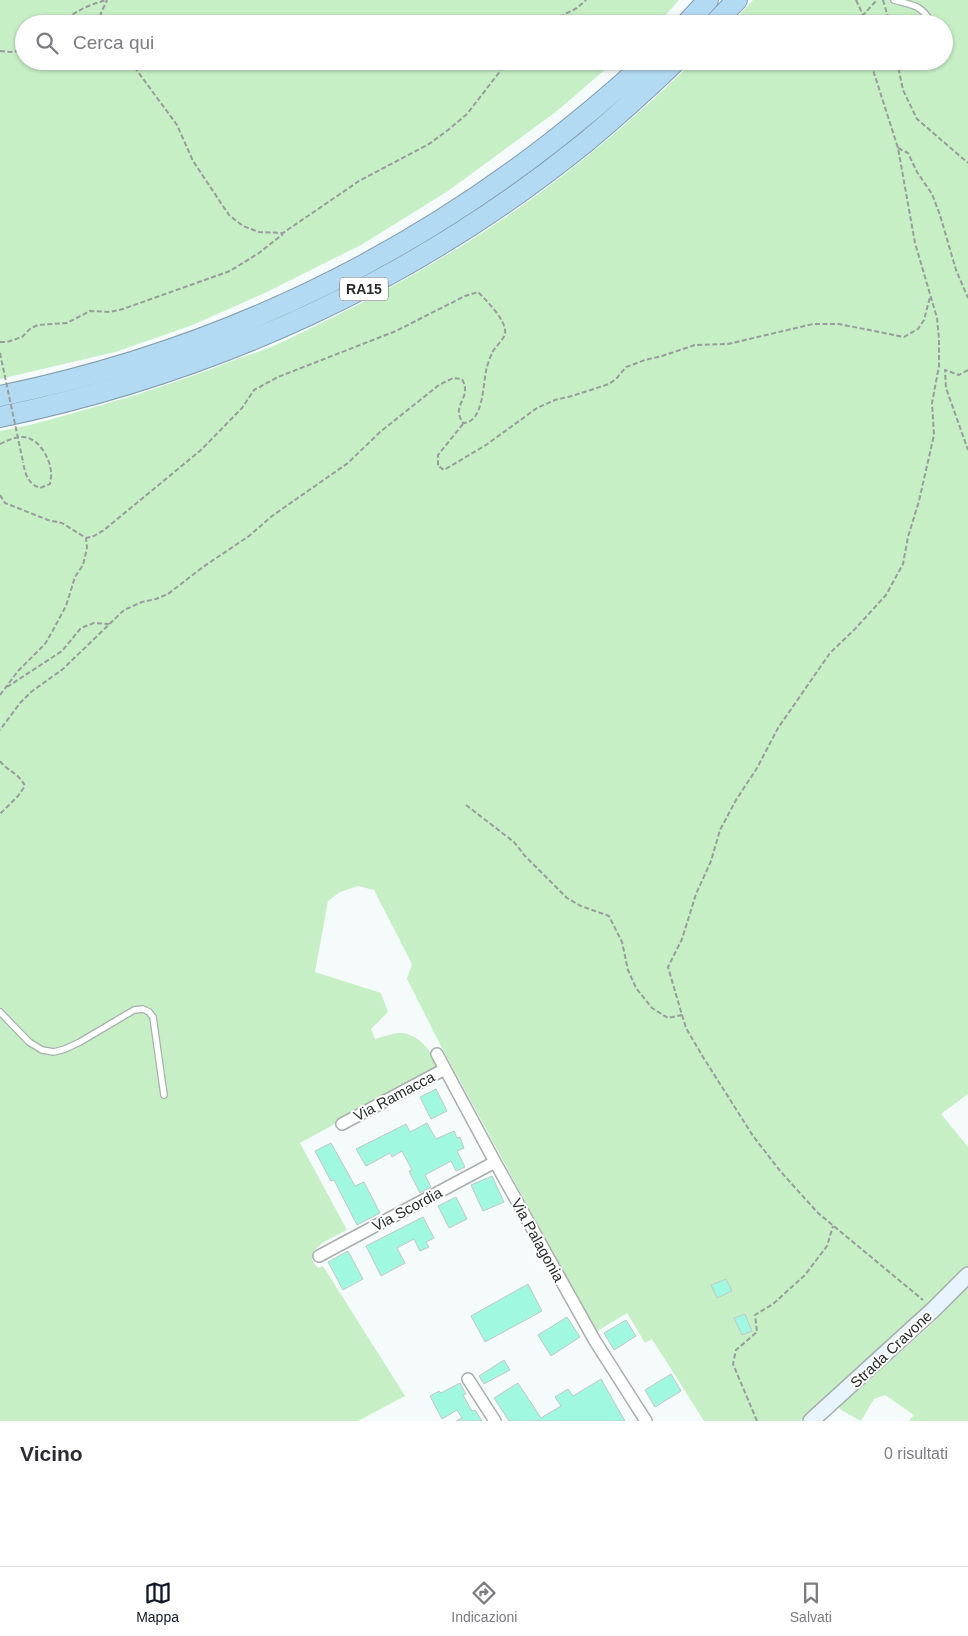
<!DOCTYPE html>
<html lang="it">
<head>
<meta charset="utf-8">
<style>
  :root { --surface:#fff; --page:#f7f7f7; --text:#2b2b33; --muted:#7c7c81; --line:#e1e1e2; --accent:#111827 }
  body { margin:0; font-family:Arial,sans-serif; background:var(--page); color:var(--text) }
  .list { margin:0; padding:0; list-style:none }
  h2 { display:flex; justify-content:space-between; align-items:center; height:65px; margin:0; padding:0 20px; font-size:21px }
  h2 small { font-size:16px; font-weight:400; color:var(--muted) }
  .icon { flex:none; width:28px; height:28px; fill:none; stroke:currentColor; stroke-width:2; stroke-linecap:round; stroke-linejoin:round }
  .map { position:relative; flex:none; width:968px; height:1421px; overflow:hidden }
  .search { position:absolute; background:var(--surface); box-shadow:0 1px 4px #0004; left:15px; right:15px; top:15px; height:55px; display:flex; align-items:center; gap:12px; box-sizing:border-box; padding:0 18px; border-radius:28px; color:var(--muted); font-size:19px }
  .sheet { height:145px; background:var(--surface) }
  nav { display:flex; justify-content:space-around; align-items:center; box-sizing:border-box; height:70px; border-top:1px solid var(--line); background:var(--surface); font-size:14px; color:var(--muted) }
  nav a { display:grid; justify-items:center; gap:2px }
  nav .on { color:var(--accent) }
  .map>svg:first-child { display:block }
  .green { fill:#c7efc6 }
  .building { fill:#a1f8e0; stroke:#c2c7c5 }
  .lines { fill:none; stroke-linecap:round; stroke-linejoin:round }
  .lane-casing { stroke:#a9aeae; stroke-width:8 }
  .street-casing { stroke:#a9aeae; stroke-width:14 }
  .secondary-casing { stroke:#a9aeae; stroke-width:18 }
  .highway-casing { stroke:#839dad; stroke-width:22 }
  .path { stroke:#989c9d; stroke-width:2; stroke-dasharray:5 2.5; stroke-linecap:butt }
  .lane { stroke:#fff; stroke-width:5.5 }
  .street { stroke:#fff; stroke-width:11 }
  .secondary { stroke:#e8f4fb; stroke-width:15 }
  .highway { stroke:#b3daf3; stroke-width:20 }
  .path-bridge { stroke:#989c9d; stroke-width:2; stroke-dasharray:5 2.5; stroke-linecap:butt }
  .labels { text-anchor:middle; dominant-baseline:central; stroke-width:4; stroke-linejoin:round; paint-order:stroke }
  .shield { fill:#fff; stroke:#696b6b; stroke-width:1 }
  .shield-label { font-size:14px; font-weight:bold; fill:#292b2b }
  .street-label { font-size:15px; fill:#292b2b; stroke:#fff }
</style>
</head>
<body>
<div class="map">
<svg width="968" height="1421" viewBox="0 0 968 1421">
  <rect width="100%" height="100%" fill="#f5fafb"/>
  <path class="green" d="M0,0H679L658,24H24V61H615L557,111L448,191L361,245L265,293L190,326L115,352L0,379Z
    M753,0H968V1094L941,1114L968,1147V1266L918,1315L800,1421H704L652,1339L645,1343L627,1313L596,1332L441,1046L407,979L412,964L374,890L358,886L340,892L328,901L315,972L381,993L388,1012L371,1029L375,1039C382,1037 391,1034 398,1033C419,1032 431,1052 439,1067L300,1143L347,1230C337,1235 311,1246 312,1258C312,1262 316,1265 318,1268L323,1266L405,1396L358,1421H0V431C35,425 70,414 105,404C150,391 194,376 237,359C252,354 268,349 282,342C363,304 443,261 516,210C579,166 638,115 694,61H944V24H731Z
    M968,1286V1421H909L914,1415L885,1395L874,1399L861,1421L841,1410L839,1407L933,1323Z"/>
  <path class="building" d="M436,1089L447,1111L431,1119L420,1097Z
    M427,1123L436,1139L454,1131L457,1138L460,1137L464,1148L457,1151L465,1167L456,1171L451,1161L425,1175L431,1187L420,1193L409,1171L412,1170L402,1151L392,1157L390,1153L366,1166L356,1149L406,1124L410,1132Z
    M331,1143L355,1186L364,1182L380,1213L357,1225L334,1180L331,1181L315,1151Z
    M492,1176L504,1202L483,1211L471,1185Z
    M456,1197L467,1219L449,1228L438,1206Z
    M423,1217L434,1238L426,1242L429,1247L420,1251L414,1239L397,1248L405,1263L381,1276L366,1246Z
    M348,1251L363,1279L343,1290L328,1262Z
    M726,1279L732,1291L717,1298L711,1285Z
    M528,1284L542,1311L485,1342L471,1316Z
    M745,1314L752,1331L742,1335L734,1318Z
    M567,1317L580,1337L551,1356L538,1335Z
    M626,1320L636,1336L614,1350L604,1333Z
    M504,1360L510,1370L484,1384L479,1376Z
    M671,1374L681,1391L655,1407L645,1390Z
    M601,1379L625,1421H509L494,1398L518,1383L541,1418L561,1406L555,1397L568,1389L573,1396Z
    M460,1383L466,1394L463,1395L472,1411L475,1410L482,1421H456L462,1418L457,1410L442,1419L430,1396L439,1391L441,1393Z"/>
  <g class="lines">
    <defs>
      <path id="lane" d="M894,0C914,6 921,4 932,24
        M0,1012L29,1042L42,1050L54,1052L65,1049L80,1042L134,1010L143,1009L149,1012L153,1017L164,1095"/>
      <path id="street" d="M437,1054L495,1162L595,1341L646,1421
        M342,1124L445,1069
        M319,1256L495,1162
        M468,1379L495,1421"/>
      <path id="secondary" d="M811,1421L934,1309L968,1275"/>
      <path id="highway" d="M686,24L708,0
        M714,24L737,0
        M0,396C203,354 389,269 552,142C585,116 617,90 647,61
        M0,417C215,372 415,281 586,142C617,116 647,89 676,61"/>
    </defs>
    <use href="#lane" class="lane-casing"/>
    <use href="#street" class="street-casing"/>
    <use href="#secondary" class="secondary-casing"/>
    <use href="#highway" class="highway-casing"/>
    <path class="path" d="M856,0L863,15
      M883,0L890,24
      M61,24C74,11 89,5 106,0
      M99,24L101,13L107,0
      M546,24L577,8L586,0
      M864,24L863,15L877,0
      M0,51L11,52L24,50
      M130,61L177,125L193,161L229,215L243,226L259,232L283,233L359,181L429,144L448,130L467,114L508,61
      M897,61L903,90L917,119L968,163
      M898,148L908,153L917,172L932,194L940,215L956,270L968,298
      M0,342H7L22,337L31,328L38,325L67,323L90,311L110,312L123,309L230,271L259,253L283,234
      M968,370L959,375L945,370L946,388L968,450
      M463,424L438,455V466L444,470L486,445L537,408L555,400L572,396L609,384L616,379L626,367L645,360L662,356L695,345L728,344L813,324H839L904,337L918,329L924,320L930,297
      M0,444C6,441 15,437 23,437C39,438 50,458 51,472C52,476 50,480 50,484L40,488C28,484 25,474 23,462
      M0,495L5,503L48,520L62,523L86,538L94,536L104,530L201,450L242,408L254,390L278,377L396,331L465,296L478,292C486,300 504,318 505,330C507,338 495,346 492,353C490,358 487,365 486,371C483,386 483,423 463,423C450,404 473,399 462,379L453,378L439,385L380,432L348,463L272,516L249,536L203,567L168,594L156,599L142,602L124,610L63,669L31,692L20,703L0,730
      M7,687L62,651L81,628L94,623L109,624
      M0,695L18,671L45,644L52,632L66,606L75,577L83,565L87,548L86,538
      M0,761C8,772 18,772 25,786L18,796L0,814
      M466,805L514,842L525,856L567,898L581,906L609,916L622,942L628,970L636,988L652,1008L668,1018L682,1015L668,967L682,939L696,894L711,861L720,830L736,800L757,768L778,728L830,653L855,629L886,595L903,564L908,537L919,501L934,435L932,403L939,366V339L937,318L915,243L898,148L874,73L871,61
      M682,1015L686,1028L703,1057L753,1136L781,1172L818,1213L923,1300
      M757,1421L733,1364L736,1350L757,1332L755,1315L773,1304L805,1275L827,1246L833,1226"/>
    <use href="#lane" class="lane"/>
    <use href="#street" class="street"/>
    <use href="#secondary" class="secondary"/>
    <use href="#highway" class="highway"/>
    <path class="path-bridge" d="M0,353L23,462"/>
  </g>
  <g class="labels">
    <rect class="shield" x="340" y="277.5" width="48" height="23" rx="4"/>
    <g class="shield-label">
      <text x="364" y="289">RA15</text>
    </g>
    <g class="street-label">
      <text transform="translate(394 1096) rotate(-28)">Via Ramacca</text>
      <text transform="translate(407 1209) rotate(-28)">Via Scordia</text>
      <text transform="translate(538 1240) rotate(61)">Via Palagonia</text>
      <text transform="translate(891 1349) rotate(-43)">Strada Cravone</text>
    </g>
  </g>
</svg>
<div class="search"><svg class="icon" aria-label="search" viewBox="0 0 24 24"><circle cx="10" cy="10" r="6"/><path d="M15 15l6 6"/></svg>Cerca qui</div>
</div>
<section class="sheet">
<h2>Vicino<small>0 risultati</small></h2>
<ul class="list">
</ul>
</section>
<nav>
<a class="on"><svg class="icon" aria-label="map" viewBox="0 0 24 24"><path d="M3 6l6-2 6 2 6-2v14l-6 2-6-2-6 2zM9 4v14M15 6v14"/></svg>Mappa</a>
<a><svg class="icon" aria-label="directions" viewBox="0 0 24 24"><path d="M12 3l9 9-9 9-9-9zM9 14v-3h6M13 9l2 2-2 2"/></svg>Indicazioni</a>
<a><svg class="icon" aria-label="saved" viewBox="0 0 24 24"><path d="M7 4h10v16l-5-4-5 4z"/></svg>Salvati</a>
</nav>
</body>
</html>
